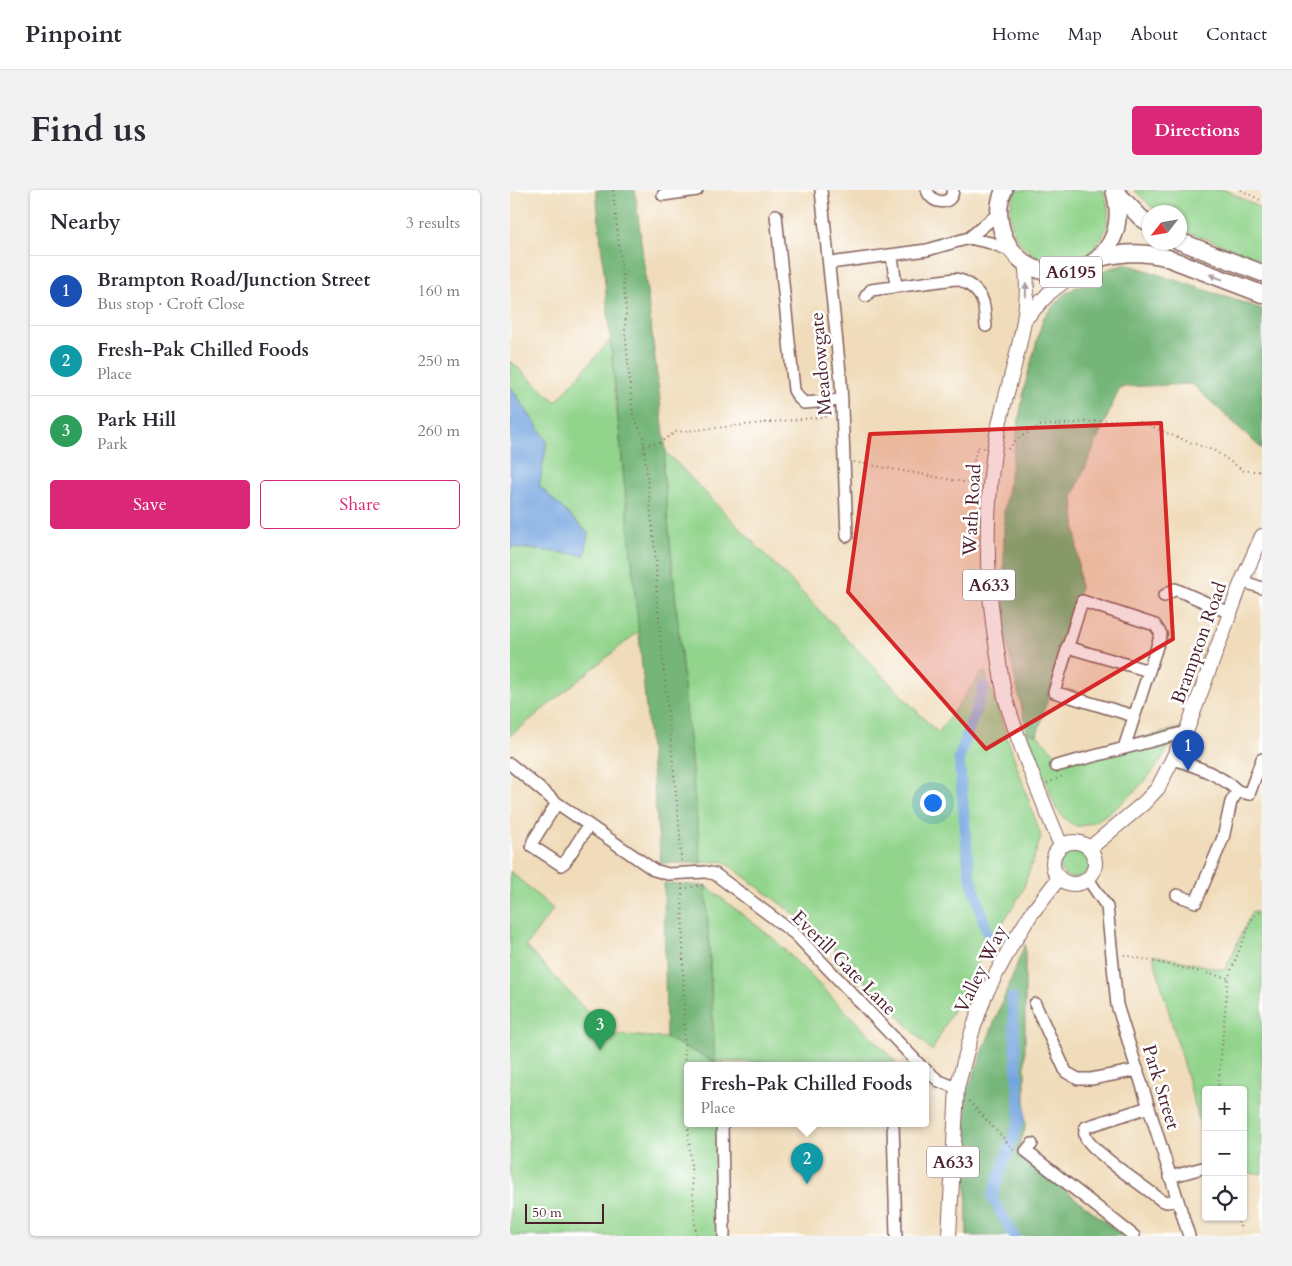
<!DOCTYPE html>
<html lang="en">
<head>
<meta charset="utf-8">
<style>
  :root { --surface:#fff; --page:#f2f2f3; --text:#2b2b33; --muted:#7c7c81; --line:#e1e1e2; --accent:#db2777 }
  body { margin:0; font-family:Cardo,serif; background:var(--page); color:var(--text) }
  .controls { position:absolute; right:15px; bottom:15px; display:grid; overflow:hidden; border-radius:5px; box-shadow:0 1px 4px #0004 }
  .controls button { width:45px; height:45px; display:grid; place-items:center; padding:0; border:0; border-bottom:1px solid var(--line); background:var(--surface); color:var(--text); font:25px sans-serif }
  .compass { position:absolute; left:632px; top:15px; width:45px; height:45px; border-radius:50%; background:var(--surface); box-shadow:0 1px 4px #0004; rotate:239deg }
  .scale { position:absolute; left:15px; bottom:12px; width:79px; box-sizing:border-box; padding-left:5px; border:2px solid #4a1f2b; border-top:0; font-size:14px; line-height:18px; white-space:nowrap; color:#4a1f2b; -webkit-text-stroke:4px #fff; paint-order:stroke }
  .you { position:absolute; left:422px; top:612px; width:18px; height:18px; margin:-12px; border:4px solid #fff; border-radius:50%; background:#1a73e8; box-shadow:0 0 0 8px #1a73e833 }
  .badge { display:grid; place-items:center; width:32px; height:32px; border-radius:50%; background:var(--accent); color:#fff; font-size:16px; font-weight:700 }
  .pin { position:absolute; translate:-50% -41px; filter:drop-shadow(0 1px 2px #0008) }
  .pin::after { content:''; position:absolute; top:26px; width:18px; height:15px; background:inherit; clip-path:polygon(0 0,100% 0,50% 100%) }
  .popup { position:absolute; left:174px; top:872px; width:245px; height:65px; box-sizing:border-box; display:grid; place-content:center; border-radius:5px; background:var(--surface); filter:drop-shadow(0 1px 4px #0005); font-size:16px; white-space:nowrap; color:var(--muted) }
  .popup b { font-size:19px; color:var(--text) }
  .popup::after { content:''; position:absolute; left:50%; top:100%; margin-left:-10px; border:10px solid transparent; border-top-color:var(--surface) }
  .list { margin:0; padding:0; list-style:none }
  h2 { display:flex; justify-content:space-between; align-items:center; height:65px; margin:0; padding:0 20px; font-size:21px }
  h2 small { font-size:16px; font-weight:400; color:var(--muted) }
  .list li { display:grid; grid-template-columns:32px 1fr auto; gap:15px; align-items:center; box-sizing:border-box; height:70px; padding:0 20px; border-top:1px solid var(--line) }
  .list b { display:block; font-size:19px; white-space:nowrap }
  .list p { margin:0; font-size:16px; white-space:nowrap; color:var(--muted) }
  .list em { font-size:16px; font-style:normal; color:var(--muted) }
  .actions { display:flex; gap:10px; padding:15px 20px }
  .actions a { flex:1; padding:11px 0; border:1px solid var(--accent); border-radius:5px; text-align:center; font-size:18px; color:var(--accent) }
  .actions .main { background:var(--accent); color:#fff }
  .icon { flex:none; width:28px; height:28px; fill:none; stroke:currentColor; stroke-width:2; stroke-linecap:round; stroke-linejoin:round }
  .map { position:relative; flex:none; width:752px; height:1046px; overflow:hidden; border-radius:5px }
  header { display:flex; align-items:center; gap:30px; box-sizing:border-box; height:70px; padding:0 25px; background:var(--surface); border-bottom:1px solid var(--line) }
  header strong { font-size:24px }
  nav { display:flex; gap:28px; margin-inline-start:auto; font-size:18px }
  .intro { display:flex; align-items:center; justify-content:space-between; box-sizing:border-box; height:120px; padding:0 30px }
  h1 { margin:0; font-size:35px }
  .button { padding:12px 22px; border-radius:5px; background:var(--accent); color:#fff; font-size:18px; font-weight:700 }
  main { display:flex; gap:30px; padding:0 30px }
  aside { flex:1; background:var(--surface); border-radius:5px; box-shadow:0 1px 4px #0004 }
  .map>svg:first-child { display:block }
  .green { fill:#92d48c; stroke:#6e7a5c }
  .forest { fill:#75b678; stroke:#606a52 }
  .water { fill:#75a5df; stroke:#606285 }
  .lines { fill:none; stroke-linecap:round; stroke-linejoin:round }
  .canal { stroke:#75a5df; stroke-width:11 }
  .minor-casing { stroke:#84615d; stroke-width:14 }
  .major-casing { stroke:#84615d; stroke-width:16 }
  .highway-casing { stroke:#84615d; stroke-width:19 }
  .path { stroke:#84615d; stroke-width:2; stroke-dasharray:1 4; stroke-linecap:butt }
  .minor { stroke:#fff; stroke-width:11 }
  .major { stroke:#fff; stroke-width:14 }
  .highway { stroke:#fff; stroke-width:16 }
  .minor-bridge-casing { stroke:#84615d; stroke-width:14; stroke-linecap:butt }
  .minor-bridge { stroke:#fff; stroke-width:11 }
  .oneway { fill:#ae9aa0 }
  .marked { fill:#d62828; fill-opacity:0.2; stroke:#d62828; stroke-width:4; stroke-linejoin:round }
  .labels { text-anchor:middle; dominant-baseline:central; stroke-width:5; stroke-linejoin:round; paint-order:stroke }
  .shield { fill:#fff; stroke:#80626b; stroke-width:1 }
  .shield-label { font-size:18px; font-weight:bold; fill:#4a1f2b }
  .street-label { font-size:19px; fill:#4a1f2b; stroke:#fff }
</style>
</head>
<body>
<header>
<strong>Pinpoint</strong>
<nav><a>Home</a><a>Map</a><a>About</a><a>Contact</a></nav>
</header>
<div class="intro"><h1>Find us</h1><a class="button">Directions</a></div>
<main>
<aside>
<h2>Nearby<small>3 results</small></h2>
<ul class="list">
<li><span class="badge" style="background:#1a4fb4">1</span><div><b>Brampton Road/Junction Street</b><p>Bus stop · Croft Close</p></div><em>160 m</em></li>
<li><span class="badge" style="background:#0f9aa8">2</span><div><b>Fresh-Pak Chilled Foods</b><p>Place</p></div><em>250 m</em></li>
<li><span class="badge" style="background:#2e9e5b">3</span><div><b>Park Hill</b><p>Park</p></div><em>260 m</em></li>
</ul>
<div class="actions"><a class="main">Save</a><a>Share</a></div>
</aside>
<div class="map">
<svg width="752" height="1046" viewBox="0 0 752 1046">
  <rect width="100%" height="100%" fill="#fff"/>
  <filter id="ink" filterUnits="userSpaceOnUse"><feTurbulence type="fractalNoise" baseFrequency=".02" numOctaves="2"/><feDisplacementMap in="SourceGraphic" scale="10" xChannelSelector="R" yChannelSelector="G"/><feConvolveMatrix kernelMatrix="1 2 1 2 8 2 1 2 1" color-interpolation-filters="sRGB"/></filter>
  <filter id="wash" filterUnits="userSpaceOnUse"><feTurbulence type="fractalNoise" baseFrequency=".0096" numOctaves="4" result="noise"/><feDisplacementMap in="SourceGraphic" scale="20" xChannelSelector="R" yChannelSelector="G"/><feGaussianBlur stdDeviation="1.12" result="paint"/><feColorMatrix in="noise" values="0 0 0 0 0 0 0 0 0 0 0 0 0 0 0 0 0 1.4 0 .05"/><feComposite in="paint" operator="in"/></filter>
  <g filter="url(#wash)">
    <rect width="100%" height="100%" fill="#f0dcba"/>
    <path class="green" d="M506,0H593C599,13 600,27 595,41C571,103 477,65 506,0Z
      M624,0H716L752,19V70L670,39L669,22H647Z
      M100,150L129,441L0,546V357L74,365L78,343L29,296L37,251L0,196V171L46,212Z
      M156,262L428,543L474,480L531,647L512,702L466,775L422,861L306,740L213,671L191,673L153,278Z
      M671,538C660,554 651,572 639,586C626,602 587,638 567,636C559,635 552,625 546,619L517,542L527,545L551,569Z
      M549 673a15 15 0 1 1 30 0a15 15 0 1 1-30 0Z
      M0,681L43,719L16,756L98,844L156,848L205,872L196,696L265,750L386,872H206L205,875H178V933H209L215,1046H0Z
      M742,721L752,724V984L733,982V900H696V955L643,765L715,780Z"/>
    <path class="forest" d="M86,0H125L156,262L153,278L191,673H151Z
      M617,74L752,119V259L682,194L610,197L563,306L570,399L527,545L517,542L494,439V322L514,199L533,128L554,104L598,79Z
      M154,693L196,696L205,872L156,848Z
      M515,754V939L507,963L614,1046H457L456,904Z"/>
    <path class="water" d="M0,196L37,251L29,296L78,343L75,365L0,357Z"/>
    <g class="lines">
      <path class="canal" d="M474,496L449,568L459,681L479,749
        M502,808L510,927L482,1007L504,1046"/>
    </g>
  </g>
  <g filter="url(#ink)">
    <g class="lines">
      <defs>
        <path id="minor" d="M311,0L331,192L337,346
          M417,0C422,15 442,16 443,0
          M153,5L187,0
          M266,25L284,200L288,207L294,213L332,210
          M459,48L481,53L502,61
          M382,66L386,96
          M320,73L417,60L459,48L489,23
          M356,106L361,100L445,89C456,90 469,101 473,112C475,119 475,129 476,136
          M732,391L752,398
          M654,406L665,399L720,423
          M557,457L639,481
          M614,558L651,444L645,435L572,411L544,502L624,526
          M664,569C687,577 709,584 728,601
          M0,574L47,613L144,680L158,684
          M546,576L676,542
          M728,601L739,604L752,569
          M47,613L23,651L22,656L51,675L55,672L79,635
          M195,682L205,684L285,744L410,875
          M578,689L597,717L607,815L679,1046
          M667,705L686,712L713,648L721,612L728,601
          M525,814L556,882L568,889H581L628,880
          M416,880L429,891L447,898
          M639,917L576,937C574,941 574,944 576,948C584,963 635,997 651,1010L657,1012L667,1010
          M212,933L214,1046
          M383,933L386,1046
          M522,954L516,961L624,1046
          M660,987L696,977"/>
        <path id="major" d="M515,72C525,134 492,201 484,262C474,330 476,398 488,466C490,479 492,493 495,507C510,558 531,607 551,656
          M516,128L539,103L569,80
          M543 673a21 21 0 1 1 42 0a21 21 0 1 1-42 0Z
          M580,658L634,613L648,598L676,542L732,391L752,346
          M439,1046L447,898L462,842L475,805L501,756L521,724L549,688"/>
        <path id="highway" d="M494,0C488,13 488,28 492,41C518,116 629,84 604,0
          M606,2L631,28L639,33
          M669,51L752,83
          M590,68C612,62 632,61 655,67L752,104"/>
      </defs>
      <use href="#minor" class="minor-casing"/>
      <use href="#major" class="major-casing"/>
      <use href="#highway" class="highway-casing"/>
      <path class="path" d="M103,0L116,119L115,140L123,225L133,246L146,372L147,410L170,644L171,672
        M731,0L752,11
        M134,255L149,253L166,242L322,226
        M498,259L506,250L529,236L602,230L632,232L671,249L705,261L734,281H752
        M344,272L459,293L467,257L474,258
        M537,593L553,586
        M172,694L175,891L186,1046
        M172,699L196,694
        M614,765L718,788L743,727L752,721
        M708,900L718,788
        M459,911L505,961
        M726,1027L732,1041"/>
      <use href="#minor" class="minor"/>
      <use href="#major" class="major"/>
      <use href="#highway" class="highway"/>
      <defs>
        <path id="minor-bridge" d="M158,684L195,682"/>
      </defs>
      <use href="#minor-bridge" class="minor-bridge-casing"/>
      <use href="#minor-bridge" class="minor-bridge"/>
    </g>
    <defs><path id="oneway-solid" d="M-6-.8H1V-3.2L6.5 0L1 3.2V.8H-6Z" transform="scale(1.25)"/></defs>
    <g class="oneway">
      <use href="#oneway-solid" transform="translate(706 87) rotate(-159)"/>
      <use href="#oneway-solid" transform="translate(516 100) rotate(-88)"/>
    </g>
  </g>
  <path class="marked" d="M651,233L663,449L476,559L338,402L360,244Z"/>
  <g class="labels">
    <g class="shield">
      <rect x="530" y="66.5" width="62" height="31" rx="4"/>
      <rect x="453" y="379.5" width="52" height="31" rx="4"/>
      <rect x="417" y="956.5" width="52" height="31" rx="4"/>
    </g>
    <g class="shield-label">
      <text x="561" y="82">A6195</text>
      <text x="479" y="395">A633</text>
      <text x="443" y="972">A633</text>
    </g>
    <g class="street-label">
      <text transform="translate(311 174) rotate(-95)">Meadowgate</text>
      <text transform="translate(462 320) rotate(-87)">Wath Road</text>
      <text transform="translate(689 453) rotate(-70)">Brampton Road</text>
      <text transform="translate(334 773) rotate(45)">Everill Gate Lane</text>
      <text transform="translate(471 779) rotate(-64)">Valley Way</text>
      <text transform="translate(651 897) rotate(73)">Park Street</text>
    </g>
  </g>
</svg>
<div class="controls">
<button>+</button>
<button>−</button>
<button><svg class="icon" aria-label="locate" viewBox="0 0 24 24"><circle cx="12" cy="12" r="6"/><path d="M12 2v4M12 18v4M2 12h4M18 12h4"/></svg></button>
</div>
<svg class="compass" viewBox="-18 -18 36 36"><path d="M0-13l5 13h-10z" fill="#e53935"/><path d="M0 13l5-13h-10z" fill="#7c7c81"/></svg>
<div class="scale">50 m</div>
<div class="you"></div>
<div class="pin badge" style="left:678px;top:581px;background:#1a4fb4">1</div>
<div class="pin badge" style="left:297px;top:994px;background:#0f9aa8">2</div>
<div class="popup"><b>Fresh-Pak Chilled Foods</b>Place</div>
<div class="pin badge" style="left:90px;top:860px;background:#2e9e5b">3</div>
</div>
</main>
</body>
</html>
